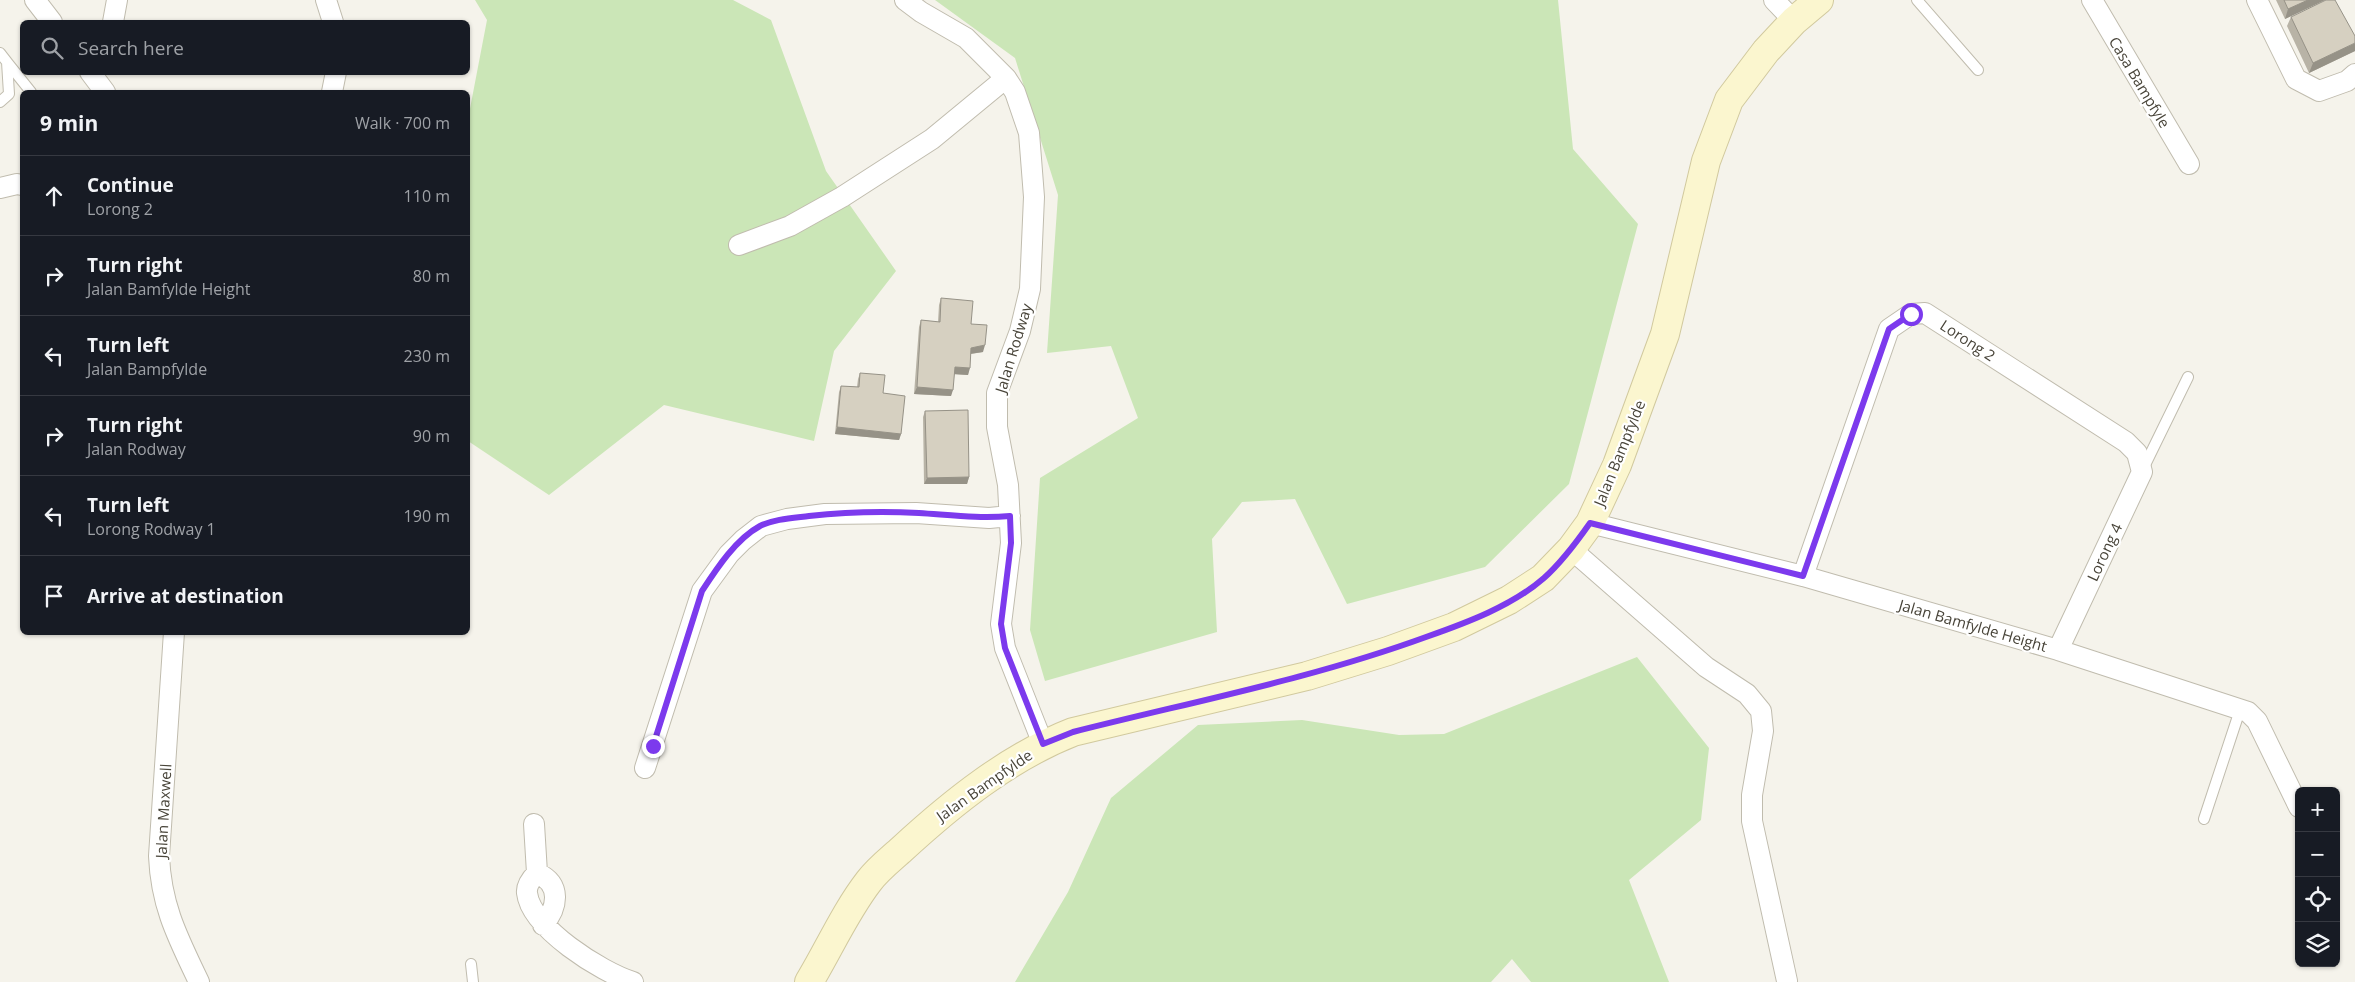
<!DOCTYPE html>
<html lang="en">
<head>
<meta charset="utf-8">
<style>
  :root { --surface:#171b24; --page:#242831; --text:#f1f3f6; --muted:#9ea1a6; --line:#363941 }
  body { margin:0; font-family:"Open Sans",sans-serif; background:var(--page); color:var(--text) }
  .controls { position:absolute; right:15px; bottom:15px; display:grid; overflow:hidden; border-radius:8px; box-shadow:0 1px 4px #0004 }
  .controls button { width:45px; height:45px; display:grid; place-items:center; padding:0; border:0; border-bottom:1px solid var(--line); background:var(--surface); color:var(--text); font:25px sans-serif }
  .stop { position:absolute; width:15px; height:15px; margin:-11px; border:4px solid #7c3aed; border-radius:50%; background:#fff }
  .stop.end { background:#7c3aed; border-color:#fff; box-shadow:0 1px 5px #0008 }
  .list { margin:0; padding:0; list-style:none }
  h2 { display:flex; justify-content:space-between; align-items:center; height:65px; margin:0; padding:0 20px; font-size:21px }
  h2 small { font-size:16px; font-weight:400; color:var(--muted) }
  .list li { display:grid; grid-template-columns:32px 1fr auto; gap:15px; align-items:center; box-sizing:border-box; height:80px; padding:0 20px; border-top:1px solid var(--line) }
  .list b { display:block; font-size:19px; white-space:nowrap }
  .list p { margin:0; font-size:16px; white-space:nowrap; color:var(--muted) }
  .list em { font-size:16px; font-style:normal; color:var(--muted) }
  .icon { flex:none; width:28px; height:28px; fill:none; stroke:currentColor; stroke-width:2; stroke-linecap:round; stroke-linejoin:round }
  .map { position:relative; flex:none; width:2355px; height:982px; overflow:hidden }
  .search { position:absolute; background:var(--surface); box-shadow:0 1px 4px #0004; left:20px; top:20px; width:450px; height:55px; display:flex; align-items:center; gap:12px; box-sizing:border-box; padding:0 18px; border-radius:8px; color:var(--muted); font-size:19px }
  .panel { position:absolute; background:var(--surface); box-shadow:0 1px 4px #0004; left:20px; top:90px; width:450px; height:545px; border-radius:8px }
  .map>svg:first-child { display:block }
  .green { fill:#cbe6b7 }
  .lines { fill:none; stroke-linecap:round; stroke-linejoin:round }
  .lane-casing { stroke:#c0bcae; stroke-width:12 }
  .street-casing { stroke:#c0bcae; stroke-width:22 }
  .secondary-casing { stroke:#d1c99e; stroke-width:30 }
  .lane { stroke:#fff; stroke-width:10 }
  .street { stroke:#fff; stroke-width:20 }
  .secondary { stroke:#fbf6cf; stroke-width:28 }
  .wall { fill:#b8b3a6 }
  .shaded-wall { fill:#969287 }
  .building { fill:#d6d0c1; stroke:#969287 }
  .route { stroke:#7c3aed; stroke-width:6 }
  .labels { text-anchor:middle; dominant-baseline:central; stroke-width:4.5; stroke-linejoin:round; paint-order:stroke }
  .street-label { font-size:15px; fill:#484439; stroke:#fff }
</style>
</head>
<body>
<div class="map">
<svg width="2355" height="982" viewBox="0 0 2355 982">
  <rect width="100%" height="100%" fill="#f5f3eb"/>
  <path class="green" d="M475,0H733L771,20L826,171L896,271L834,351L814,441L664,405L549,495L468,441V119L487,20Z
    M935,0H1558L1573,149L1638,224L1569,484L1485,567L1347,604L1295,499L1242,502L1212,539L1217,632L1045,681L1030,630L1040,478L1138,418L1111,346L1047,353L1058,195L1015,58Z
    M1637,657L1709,748L1701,820L1629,880L1669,982H1531L1512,959L1491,982H1015L1068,892L1111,798L1198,725L1302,720L1399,735L1444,734Z"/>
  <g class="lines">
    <defs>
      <path id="lane" d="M1917,0L1978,70
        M0,53L7,62L9,94L0,102
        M7,62L31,92
        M2143,469L2188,377
        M2204,819L2240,710
        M471,964L473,982"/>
      <path id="street" d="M35,0L52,22
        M326,0L333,22
        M905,0L921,12L966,38L1006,78L1015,92L1029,133L1034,197L1030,289L1020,331L997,393V427L1008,485L1011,543L1001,624L1005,648L1043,744
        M1774,0L1794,21
        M2092,0L2189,164
        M2257,0L2296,79L2319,91L2347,81L2355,74
        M113,22L117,0
        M90,72L105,92
        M332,92L336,72
        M0,188L17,184L22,185
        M739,245L790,226L842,197L932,139L1006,78
        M1590,523L1803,576L2058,650L2248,712L2257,721L2299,807
        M1571,549L1706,667L1747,694L1761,711L1763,731L1752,795V821L1787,981
        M1803,576L1889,329L1911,314L1925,313L2126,442L2137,453L2142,472L2058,650
        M174,632L159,856C161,906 178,938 199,982
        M645,768L702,591L729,554L743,540L761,526L787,519L825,514L916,513L989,518L1010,516
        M534,824L537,873
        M543,925C558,908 562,884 537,873C532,878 526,885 527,893C531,928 601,972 633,982"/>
      <path id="secondary" d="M809,982C829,949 845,912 869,881C878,869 891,859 902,849C952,803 1009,757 1073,732L1307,676L1388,651L1454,627L1509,600L1543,578L1571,549L1590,523L1617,465L1665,334L1706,161L1729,100L1766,51L1794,21L1819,0"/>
    </defs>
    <use href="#lane" class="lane-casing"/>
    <use href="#street" class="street-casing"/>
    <use href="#secondary" class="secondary-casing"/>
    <use href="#lane" class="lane"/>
    <use href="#street" class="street"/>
    <use href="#secondary" class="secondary"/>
  </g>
  <path class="wall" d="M2276,0H2325L2285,19Z
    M2291,17L2355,51L2309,73L2287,26Z
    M941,298L971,324L983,352L971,354L968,375L954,374L951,396L914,394L919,327L921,320L938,322L939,305Z
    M860,373L883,393L901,434L899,440L835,434L839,392L841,386L857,387L858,379Z
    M925,411L969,477L967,484H924L923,417Z"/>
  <path class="shaded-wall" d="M2308,0H2325L2285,19L2288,9Z
    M2355,43V51L2309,73L2313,63Z
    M985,345L983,352L969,354L971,348Z
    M955,367L970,368L968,375L952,374Z
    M917,387L953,390L951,396L914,394Z
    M837,427L901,434L899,440L835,434Z
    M969,477L967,484H924L927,478Z"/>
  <path class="building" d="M2284,0H2308L2288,9Z
    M2326,0H2335L2355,36V43L2313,63L2291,17Z
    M941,298L973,301L971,324L987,325L985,345L971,348L970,368L955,367L953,390L917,387L921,320L940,322Z
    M860,373L885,375L883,393L905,396L901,434L837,427L841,386L859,387Z
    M968,410L969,477L927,478L925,411Z"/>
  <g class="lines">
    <path class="route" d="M653,746L702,591C717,568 736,539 760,526C774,519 793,518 809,516C845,512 883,511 919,513C950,515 980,519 1010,516L1011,543L1001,624L1005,648L1043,744L1073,732C1191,702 1311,679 1426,637C1466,623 1512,606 1544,578C1562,562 1576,543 1590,523L1803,576L1889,329L1911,314"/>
  </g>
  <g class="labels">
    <g class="street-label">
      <text transform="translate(2140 82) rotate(59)">Casa Bampfyle</text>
      <text transform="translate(1968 340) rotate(33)">Lorong 2</text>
      <text transform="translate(1013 348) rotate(-73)">Jalan Rodway</text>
      <text transform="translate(1619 453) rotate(-68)">Jalan Bampfylde</text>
      <text transform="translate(2104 552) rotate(-65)">Lorong 4</text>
      <text transform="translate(1973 625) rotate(16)">Jalan Bamfylde Height</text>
      <text transform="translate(984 785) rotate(-35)">Jalan Bampfylde</text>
      <text transform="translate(163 811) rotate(-87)">Jalan Maxwell</text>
    </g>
  </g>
</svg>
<div class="controls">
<button>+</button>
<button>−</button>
<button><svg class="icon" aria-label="locate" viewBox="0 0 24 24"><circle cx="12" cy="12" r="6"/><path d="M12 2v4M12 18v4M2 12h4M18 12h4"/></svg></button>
<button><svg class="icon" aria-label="layers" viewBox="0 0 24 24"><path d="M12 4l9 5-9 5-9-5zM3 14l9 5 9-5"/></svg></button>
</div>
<div class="stop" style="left:1911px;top:314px"></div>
<div class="stop end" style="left:653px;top:746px"></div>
<div class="search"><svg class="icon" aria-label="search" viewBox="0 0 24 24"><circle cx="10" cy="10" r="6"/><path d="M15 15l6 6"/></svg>Search here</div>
<section class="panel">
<h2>9 min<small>Walk · 700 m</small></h2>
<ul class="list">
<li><svg class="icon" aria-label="ahead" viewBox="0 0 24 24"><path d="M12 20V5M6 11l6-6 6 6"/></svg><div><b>Continue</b><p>Lorong 2</p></div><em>110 m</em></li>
<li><svg class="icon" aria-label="right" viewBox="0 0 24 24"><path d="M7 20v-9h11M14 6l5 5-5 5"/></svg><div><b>Turn right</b><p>Jalan Bamfylde Height</p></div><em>80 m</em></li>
<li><svg class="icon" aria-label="left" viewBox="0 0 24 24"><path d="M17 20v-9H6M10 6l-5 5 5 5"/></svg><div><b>Turn left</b><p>Jalan Bampfylde</p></div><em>230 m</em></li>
<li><svg class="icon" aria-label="right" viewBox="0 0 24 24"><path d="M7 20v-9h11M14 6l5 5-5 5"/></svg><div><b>Turn right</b><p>Jalan Rodway</p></div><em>90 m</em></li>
<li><svg class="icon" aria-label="left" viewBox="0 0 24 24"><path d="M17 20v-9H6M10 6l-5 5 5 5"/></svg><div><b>Turn left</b><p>Lorong Rodway 1</p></div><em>190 m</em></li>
<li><svg class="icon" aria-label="arrive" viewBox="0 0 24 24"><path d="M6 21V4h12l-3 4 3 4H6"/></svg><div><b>Arrive at destination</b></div></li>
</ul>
</section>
</div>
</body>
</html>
